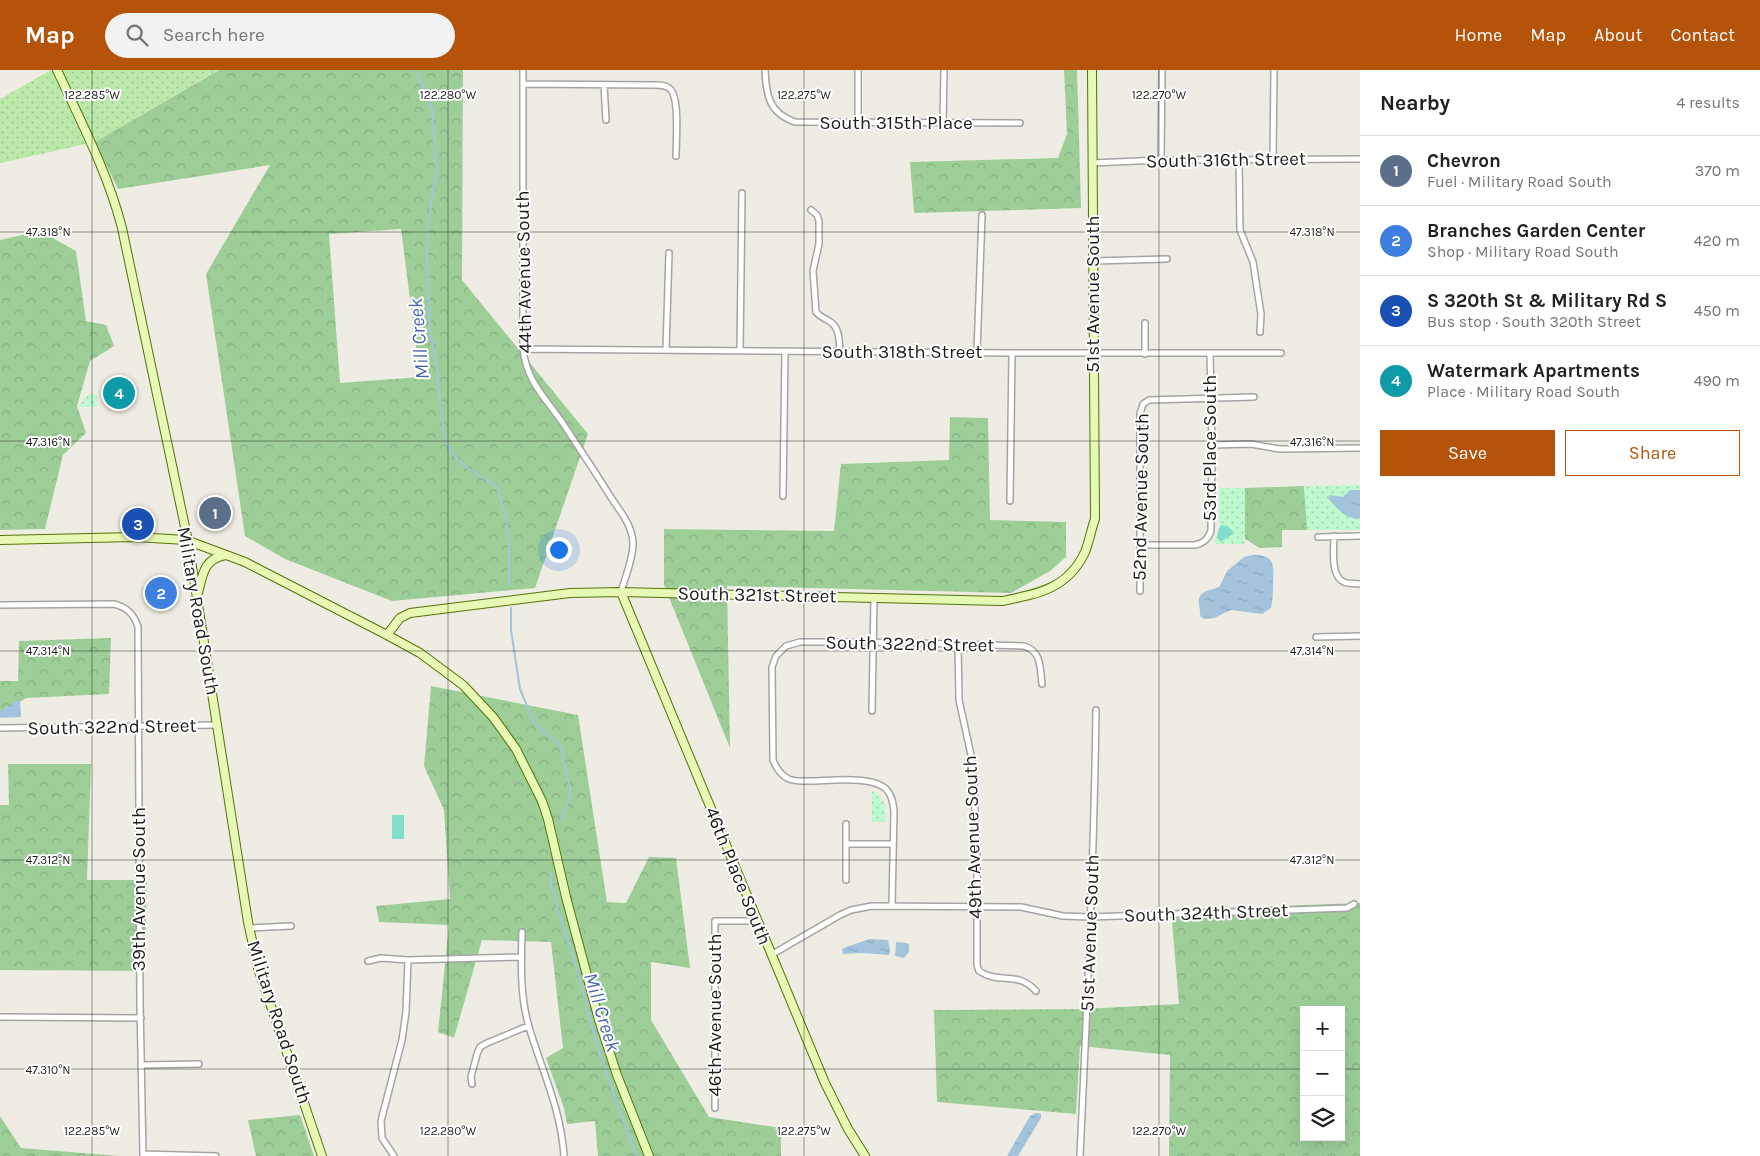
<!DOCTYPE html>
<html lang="en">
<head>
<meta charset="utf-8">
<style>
  :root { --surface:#fff; --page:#f2f2f2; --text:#202124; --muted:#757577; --line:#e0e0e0; --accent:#b45309 }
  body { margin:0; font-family:Karla,sans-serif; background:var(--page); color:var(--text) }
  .controls { position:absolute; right:15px; bottom:15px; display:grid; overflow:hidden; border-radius:0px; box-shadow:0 5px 20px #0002 }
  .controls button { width:45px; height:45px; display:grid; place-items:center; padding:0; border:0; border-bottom:1px solid var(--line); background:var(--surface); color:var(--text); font:25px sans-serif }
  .you { position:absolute; left:558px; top:479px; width:18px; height:18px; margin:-12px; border:4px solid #fff; border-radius:50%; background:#1a73e8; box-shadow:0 0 0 8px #1a73e833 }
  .badge { display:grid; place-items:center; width:32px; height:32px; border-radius:50%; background:var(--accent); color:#fff; font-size:16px; font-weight:700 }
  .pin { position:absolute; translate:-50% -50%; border:2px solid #fff; box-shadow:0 1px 5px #0006 }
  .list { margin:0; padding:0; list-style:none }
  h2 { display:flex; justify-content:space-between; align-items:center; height:65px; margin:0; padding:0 20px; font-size:21px }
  h2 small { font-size:16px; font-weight:400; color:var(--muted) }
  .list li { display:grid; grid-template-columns:32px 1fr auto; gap:15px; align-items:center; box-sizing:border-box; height:70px; padding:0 20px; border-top:1px solid var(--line) }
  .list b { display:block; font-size:19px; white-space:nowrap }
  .list p { margin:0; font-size:16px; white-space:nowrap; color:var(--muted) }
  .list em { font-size:16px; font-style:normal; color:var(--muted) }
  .actions { display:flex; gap:10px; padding:15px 20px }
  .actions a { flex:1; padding:11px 0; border:1px solid var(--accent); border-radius:0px; text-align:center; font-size:18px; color:var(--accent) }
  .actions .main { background:var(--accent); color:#fff }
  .icon { flex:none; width:28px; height:28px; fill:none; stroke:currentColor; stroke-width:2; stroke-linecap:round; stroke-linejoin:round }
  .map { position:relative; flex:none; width:1360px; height:1086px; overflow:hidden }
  header { display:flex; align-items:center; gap:30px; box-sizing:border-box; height:70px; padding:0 25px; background:var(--accent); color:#fff }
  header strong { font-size:24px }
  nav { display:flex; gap:28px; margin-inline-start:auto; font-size:18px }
  .search { width:350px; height:45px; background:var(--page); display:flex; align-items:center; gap:12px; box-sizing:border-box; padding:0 18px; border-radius:28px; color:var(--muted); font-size:19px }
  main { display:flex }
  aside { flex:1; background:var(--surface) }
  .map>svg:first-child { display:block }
  .grass { fill:url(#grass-dots) }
  .forest { fill:url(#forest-crowns); fill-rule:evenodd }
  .park { fill:url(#park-dots) }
  .pitch { fill:#81decd }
  .water { fill:url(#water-ripples) }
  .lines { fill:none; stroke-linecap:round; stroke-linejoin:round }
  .stream { stroke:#a3c4dc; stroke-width:2 }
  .street-casing { stroke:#a4a4a4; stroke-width:8 }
  .secondary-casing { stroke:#517405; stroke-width:10 }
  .street { stroke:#fff; stroke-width:5 }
  .secondary { stroke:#e8f9b6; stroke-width:8 }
  .ticks { fill:none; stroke:#1d1d1d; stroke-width:1; stroke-opacity:0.45 }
  .labels { text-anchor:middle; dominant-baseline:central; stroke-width:4; stroke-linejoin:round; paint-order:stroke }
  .street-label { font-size:19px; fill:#1d1d1d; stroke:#fff }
  .water-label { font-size:20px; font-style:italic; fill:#4a67ad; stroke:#fff }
  .ticks-label { font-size:12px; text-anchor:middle; fill:#1d1d1d; stroke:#fff; stroke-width:4; stroke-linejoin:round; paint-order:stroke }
</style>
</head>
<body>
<header>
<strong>Map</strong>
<div class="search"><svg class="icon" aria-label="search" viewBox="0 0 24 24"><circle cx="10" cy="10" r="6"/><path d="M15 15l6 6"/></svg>Search here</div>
<nav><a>Home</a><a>Map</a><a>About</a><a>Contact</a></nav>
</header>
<main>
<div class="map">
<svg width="1360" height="1086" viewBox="0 0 1360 1086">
  <defs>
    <pattern id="grass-dots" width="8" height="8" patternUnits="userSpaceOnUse" patternTransform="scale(1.25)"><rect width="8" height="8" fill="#bbe9a9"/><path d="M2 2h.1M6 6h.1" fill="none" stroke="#a0c791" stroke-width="1.8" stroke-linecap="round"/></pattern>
    <pattern id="forest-crowns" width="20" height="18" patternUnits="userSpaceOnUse" patternTransform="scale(1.25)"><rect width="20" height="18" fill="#9dce98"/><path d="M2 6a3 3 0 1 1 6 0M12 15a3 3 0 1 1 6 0" fill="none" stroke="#87b083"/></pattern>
    <pattern id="park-dots" width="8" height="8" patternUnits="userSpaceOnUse" patternTransform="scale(1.25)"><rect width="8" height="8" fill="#bff9d0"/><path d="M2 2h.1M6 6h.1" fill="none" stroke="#a4d5b2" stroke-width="1.8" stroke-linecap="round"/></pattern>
    <pattern id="water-ripples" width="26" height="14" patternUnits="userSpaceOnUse" patternTransform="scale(1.25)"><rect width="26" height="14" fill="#a3c4dc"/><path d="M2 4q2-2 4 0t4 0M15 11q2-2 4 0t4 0" fill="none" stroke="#8ca8bc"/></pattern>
  </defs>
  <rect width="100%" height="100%" fill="#efede3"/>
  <path class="grass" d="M51,0H218L95,72L0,93V29Z"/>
  <path class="forest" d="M219,0H463L462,210L588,364L535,518L392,531L285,489L245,466L206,204L270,95L118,119L95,72ZM401,159L420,307L340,313L329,164Z
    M1064,0H1077L1081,138L914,143L910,92L1058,88L1067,64Z
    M40,161L76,181L86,251L106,255L114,276L90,291L77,336L86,363L63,385L45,459L0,460V170Z
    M950,347L988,348L990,450L1066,452V487L1050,501L1011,523L727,516L730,678L664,515V459L834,461L841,394L949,390Z
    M1304,416L1305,428L1323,460H1282V477L1260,478L1245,469V418Z
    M111,568L109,624L26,628L0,645V611H18L19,571Z
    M431,616L578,645L607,832L626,833L649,787L676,788L690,898L651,892V950L709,1047L781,1058V1086H598L595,1051L567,1054L564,1038L546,988L563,978L551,872L482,870L454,968L438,962L449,855L379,852L376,836L450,829L444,740L424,696Z
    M8,694H91L87,810H147L145,901L0,900V735H9Z
    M1360,833V1086H1169L1170,985L1080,976L1076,1044L937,1032L934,940L1083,939L1179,934L1171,840ZM1304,940H1341V1067H1304Z
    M300,1045L314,1086H256L248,1050Z
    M0,1046L21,1078L119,1086H0Z"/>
  <path class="park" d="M90,323L97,325V337H81L79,335Z
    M1360,415V460H1307L1304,416Z
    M1219,418H1245V474H1216L1214,473L1219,460Z
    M872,721C886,728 886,738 886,752H872Z"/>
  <path class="pitch" d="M1222,455L1227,456L1233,461V464L1220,472L1217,466L1219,458Z
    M392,745H404V769H392Z"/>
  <path class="water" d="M1350,420H1360V448L1359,449C1345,449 1336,437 1328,428L1330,425L1343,427Z
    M1252,485C1275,484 1274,495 1273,514C1273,522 1273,530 1271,538L1262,544L1231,540L1214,548L1204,549L1200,546C1201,541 1199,539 1199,533C1197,520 1212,521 1220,516L1227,501L1244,487Z
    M18,630H20L21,647L0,648V641Z
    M870,869L888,870L890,880L889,885L862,883L843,884L842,879L846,877Z
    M896,872L907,873L909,875V882L904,888L895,886Z
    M1036,1043L1041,1044V1048L1018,1086H1007L1030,1046Z"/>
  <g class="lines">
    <path class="stream" d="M415,0L432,38L436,100L429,149L427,189L430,263L436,289L443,359L446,373L453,384L466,397L496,416L506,446L509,472V515
      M511,538V560L520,619L534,653L560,675L570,717V725L562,750
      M551,803V813L559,843L577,899L599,982L636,1086"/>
    <defs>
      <path id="street" d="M523,0V279C527,312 544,326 562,352C579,378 596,403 612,429C621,442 633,457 633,474C633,490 625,507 621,522
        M765,0C766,25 769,43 795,52L1020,53
        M858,0V53
        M523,14L651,15C657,15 665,14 670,19C680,27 676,72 676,86
        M604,15L606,50
        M943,53L944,0
        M1239,89L1240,160L1253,192L1261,244L1260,262
        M1273,89L1274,0
        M1161,90L1162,0
        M1092,93L1161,90L1360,89
        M811,140L817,145L819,151V174L813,201L816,242C820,247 824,248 829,251C840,257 839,271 840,281
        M1093,191L1167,189
        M1145,253V284
        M523,279L1012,283H1281
        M666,280L669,183
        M740,281L742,123
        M977,282L982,145
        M1212,375L1251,374L1279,379L1360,378
        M783,426L785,281
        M1010,431L1012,283
        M1334,466C1334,479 1330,506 1344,512C1348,514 1355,513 1360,514
        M1318,467L1360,466
        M1140,475H1195C1204,473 1208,469 1211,461L1212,375L1210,283
        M1140,521V344L1143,334L1149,330L1254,327
        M0,535L114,534C127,537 134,544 138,557L140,933L143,1086
        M1316,567L1360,566
        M958,574L959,630L973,694L977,792V895L979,901C1000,915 1017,900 1036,921
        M872,641L874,528
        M0,658L218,655
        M846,754V810
        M846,774H893
        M892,835L894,741C893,733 892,725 886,719C872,705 829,711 810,711C802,711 793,712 787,708C780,704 776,698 773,690L772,597L776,586L786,576L800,572H873L1024,576C1042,581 1040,599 1042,614
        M250,858L291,856
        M522,862C521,893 520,927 529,957C542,1001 561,1039 564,1086
        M771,885L840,845L851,840L872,836L1021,837L1063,846L1090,847L1347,838L1354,834
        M368,891L381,888L408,890L521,887
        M0,947L141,948
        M141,995L199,994
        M472,1014L471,1007L477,984L480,977L487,973L528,956
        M715,1038V851H757
        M143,1084L216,1086
        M394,1086L382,1068L381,1051L402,970L406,942L408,890
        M1080,1086C1087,937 1094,789 1096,640"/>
      <path id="secondary" d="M57,0C81,52 108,103 122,158L188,471L248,852L258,898L322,1086
        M0,470L135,467L186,470L245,492L387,565L420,583L463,615L493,647L516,679L542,731L548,749L566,827L599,950L617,1005L649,1086
        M621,522L825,1013L848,1059L865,1086
        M198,523C203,504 203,490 225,485
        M387,565L400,548L410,543L570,523L621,522L1002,531C1037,524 1068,519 1085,482C1089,472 1091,460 1095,449L1092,0"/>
    </defs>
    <use href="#street" class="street-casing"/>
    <use href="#secondary" class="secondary-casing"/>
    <use href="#street" class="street"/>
    <use href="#secondary" class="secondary"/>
  </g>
  <path class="ticks" d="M92,0V1086M448,0V1086M804,0V1086M1159,0V1086M0,162H1360M0,371H1360M0,581H1360M0,790H1360M0,999H1304M1341,999H1360"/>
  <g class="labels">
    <g class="street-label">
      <text x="896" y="53">South 315th Place</text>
      <text transform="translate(1226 90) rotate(-1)">South 316th Street</text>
      <text transform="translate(524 202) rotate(-91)">44th Avenue South</text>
      <text transform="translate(1093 224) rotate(-90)">51st Avenue South</text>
      <text x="902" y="282">South 318th Street</text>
      <text transform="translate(1210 378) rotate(-90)">53rd Place South</text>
      <text transform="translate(1141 427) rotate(-89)">52nd Avenue South</text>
      <text transform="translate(757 525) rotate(1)">South 321st Street</text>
      <text transform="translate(198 541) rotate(80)">Military Road South</text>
      <text transform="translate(910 574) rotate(1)">South 322nd Street</text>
      <text transform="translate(112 657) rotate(-1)">South 322nd Street</text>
      <text transform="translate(973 767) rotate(-92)">49th Avenue South</text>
      <text transform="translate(738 806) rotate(68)">46th Place South</text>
      <text transform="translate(139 819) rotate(-90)">39th Avenue South</text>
      <text transform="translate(1206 843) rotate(-2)">South 324th Street</text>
      <text transform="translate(1090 863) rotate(-88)">51st Avenue South</text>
      <text transform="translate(715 945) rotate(-90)">46th Avenue South</text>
      <text transform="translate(279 952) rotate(72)">Military Road South</text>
    </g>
    <g class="water-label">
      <text transform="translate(419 269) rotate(-95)">Mill Creek</text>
      <text transform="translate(602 942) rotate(73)">Mill Creek</text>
    </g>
  </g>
  <g class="ticks-label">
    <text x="92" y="29">122.285°W</text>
    <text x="448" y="29">122.280°W</text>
    <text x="804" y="29">122.275°W</text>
    <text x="1159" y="29">122.270°W</text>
    <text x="48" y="166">47.318°N</text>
    <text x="1312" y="166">47.318°N</text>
    <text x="48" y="376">47.316°N</text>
    <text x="1312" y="376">47.316°N</text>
    <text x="48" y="585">47.314°N</text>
    <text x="1312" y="585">47.314°N</text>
    <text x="48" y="794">47.312°N</text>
    <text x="1312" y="794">47.312°N</text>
    <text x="48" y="1004">47.310°N</text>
    <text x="92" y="1065">122.285°W</text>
    <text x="448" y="1065">122.280°W</text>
    <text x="804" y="1065">122.275°W</text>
    <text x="1159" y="1065">122.270°W</text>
  </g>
</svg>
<div class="controls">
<button>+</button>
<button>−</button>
<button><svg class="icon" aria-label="layers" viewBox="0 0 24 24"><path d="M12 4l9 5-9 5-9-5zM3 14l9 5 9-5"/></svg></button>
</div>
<div class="you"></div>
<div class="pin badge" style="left:215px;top:443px;background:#5c6f8a">1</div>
<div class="pin badge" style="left:161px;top:523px;background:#3f7fe0">2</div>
<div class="pin badge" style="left:138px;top:454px;background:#1a4fb4">3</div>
<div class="pin badge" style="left:119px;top:323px;background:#0f9aa8">4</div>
</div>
<aside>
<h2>Nearby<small>4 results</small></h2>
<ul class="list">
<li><span class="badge" style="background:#5c6f8a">1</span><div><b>Chevron</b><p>Fuel · Military Road South</p></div><em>370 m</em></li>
<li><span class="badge" style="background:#3f7fe0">2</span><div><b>Branches Garden Center</b><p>Shop · Military Road South</p></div><em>420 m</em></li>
<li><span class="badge" style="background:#1a4fb4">3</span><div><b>S 320th St &amp; Military Rd S</b><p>Bus stop · South 320th Street</p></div><em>450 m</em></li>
<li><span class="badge" style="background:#0f9aa8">4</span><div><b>Watermark Apartments</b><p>Place · Military Road South</p></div><em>490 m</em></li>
</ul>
<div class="actions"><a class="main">Save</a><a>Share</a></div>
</aside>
</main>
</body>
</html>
